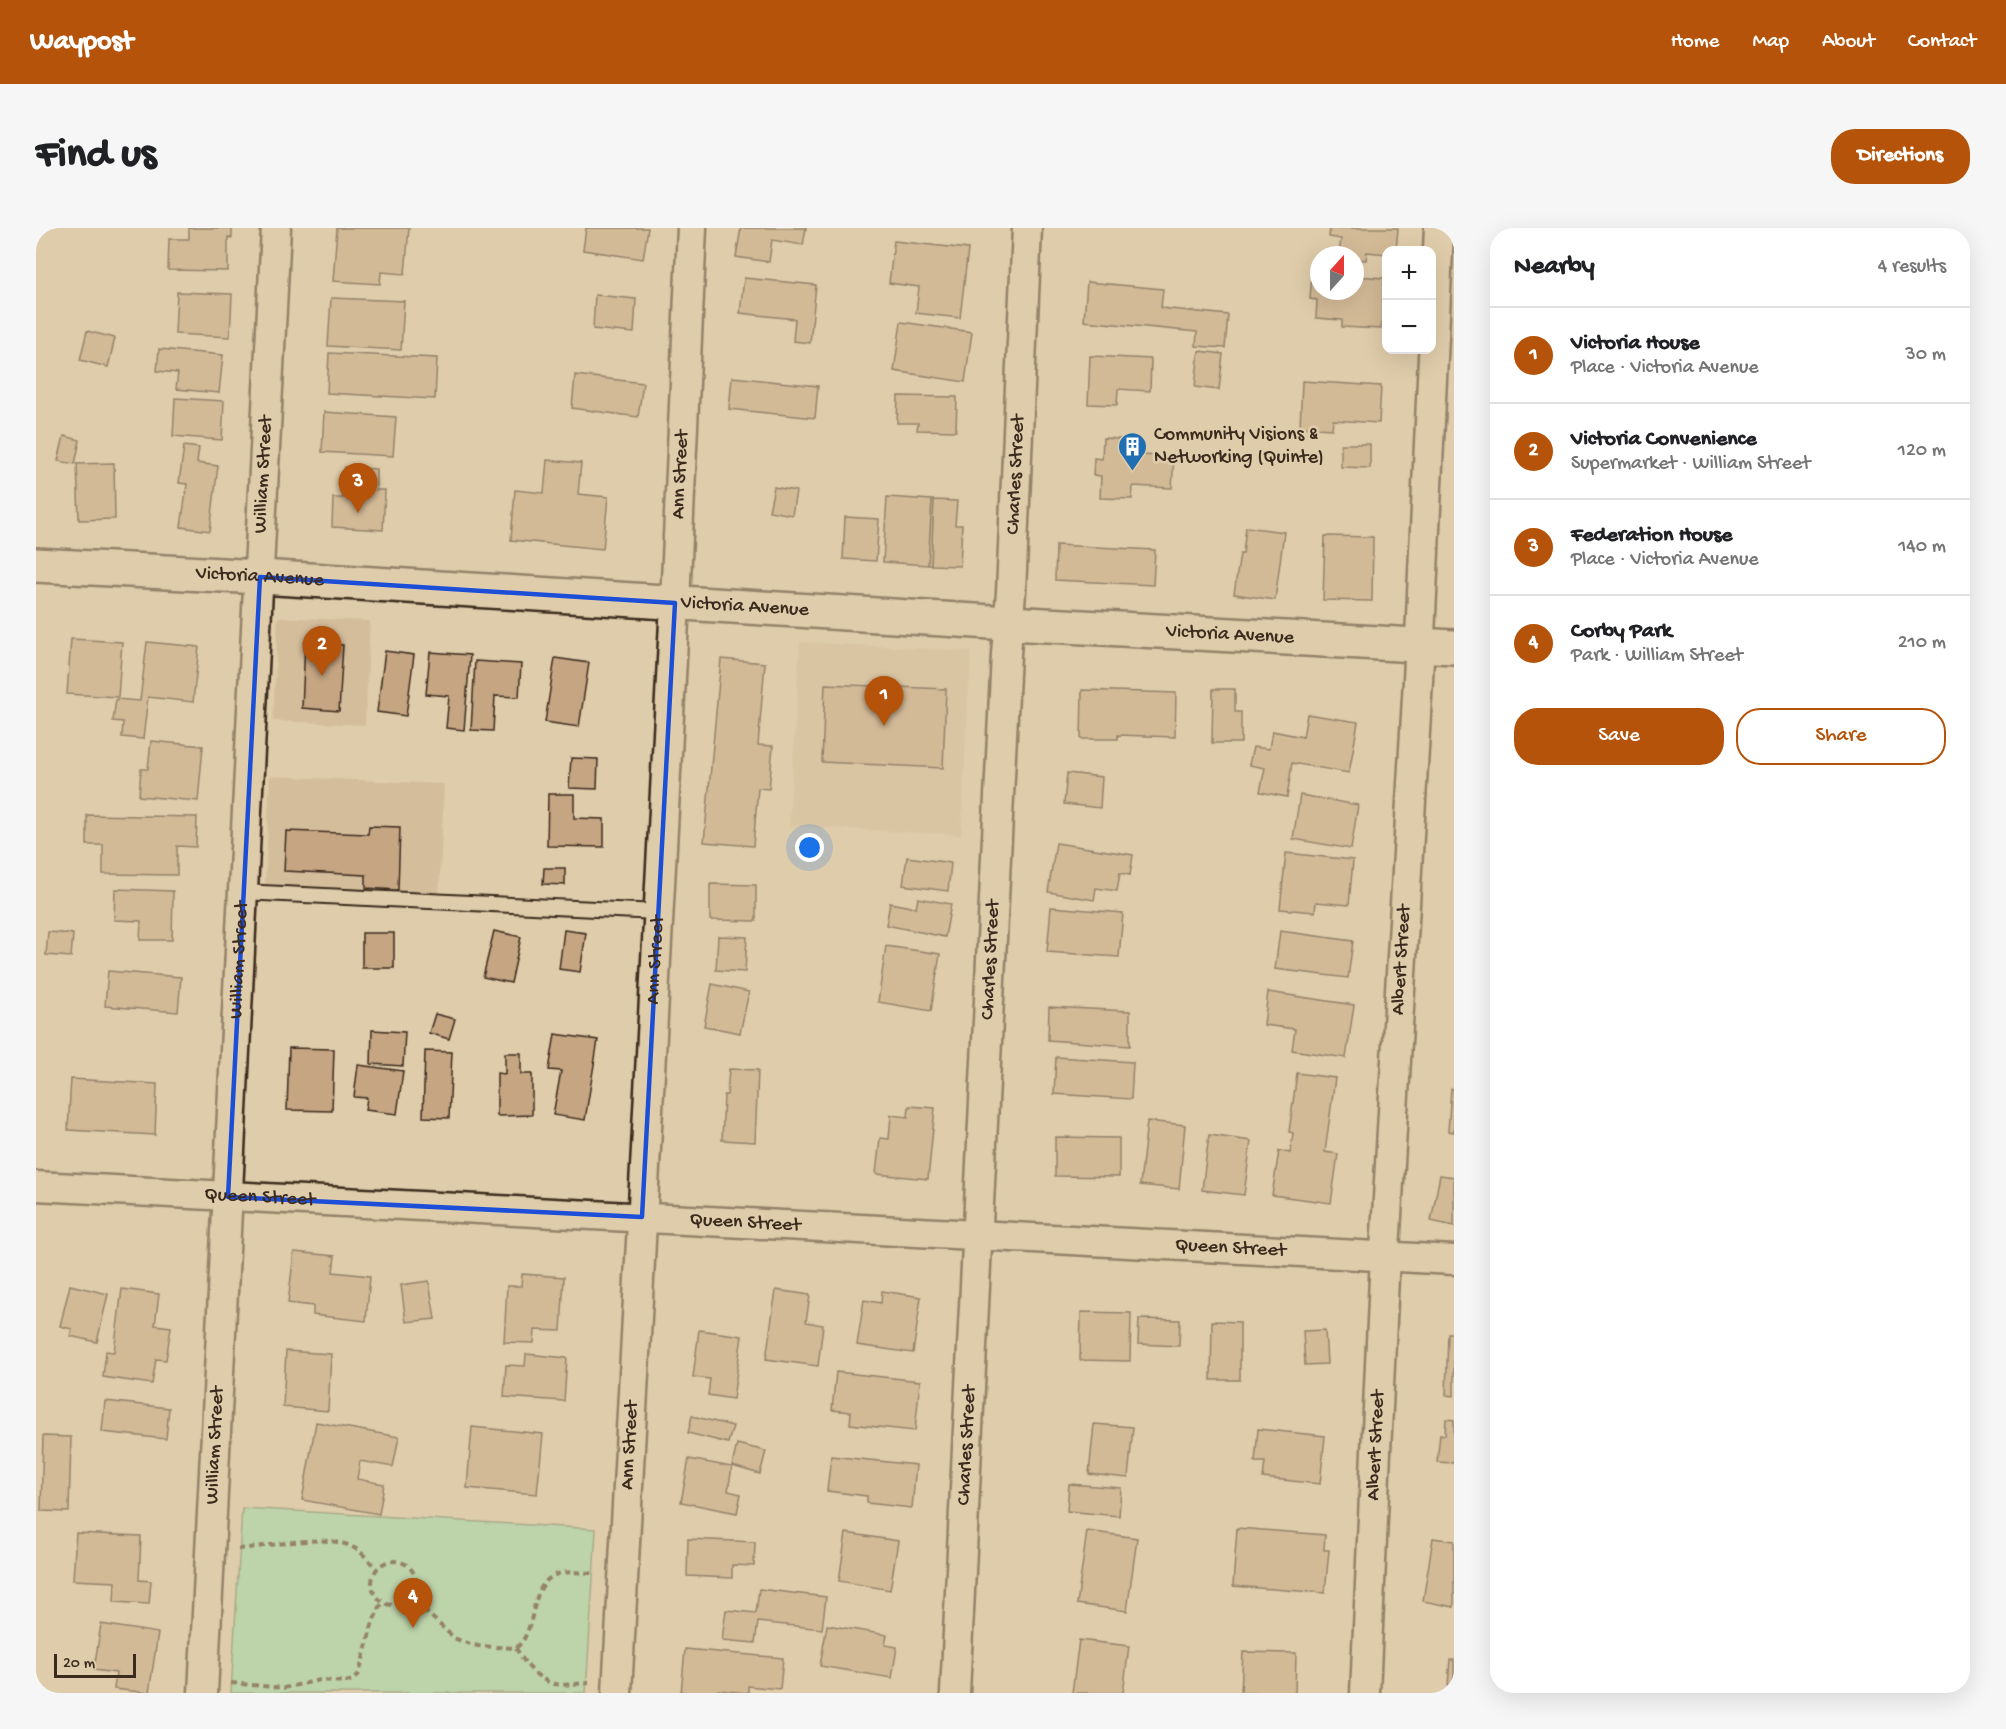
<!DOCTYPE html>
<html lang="en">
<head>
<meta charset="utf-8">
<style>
  :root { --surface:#fff; --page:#f6f6f6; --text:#202124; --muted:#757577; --line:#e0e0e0; --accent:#b45309 }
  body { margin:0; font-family:"Gochi Hand",sans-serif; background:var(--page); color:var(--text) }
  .controls { position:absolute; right:18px; top:18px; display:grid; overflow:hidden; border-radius:12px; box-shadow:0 6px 24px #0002 }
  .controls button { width:54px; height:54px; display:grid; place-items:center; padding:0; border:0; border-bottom:2px solid var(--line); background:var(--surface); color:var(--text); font:30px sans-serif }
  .compass { position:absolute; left:1274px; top:18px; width:54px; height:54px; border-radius:50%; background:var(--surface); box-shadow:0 6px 24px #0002; rotate:21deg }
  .scale { position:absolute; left:18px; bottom:15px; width:82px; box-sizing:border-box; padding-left:6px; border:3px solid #3b2a1e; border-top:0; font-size:16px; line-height:21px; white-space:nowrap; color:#3b2a1e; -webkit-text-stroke:4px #dfccaa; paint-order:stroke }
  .you { position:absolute; left:774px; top:620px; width:21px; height:21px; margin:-15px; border:4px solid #fff; border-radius:50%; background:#1a73e8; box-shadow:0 0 0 9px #1a73e833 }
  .badge { display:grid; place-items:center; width:39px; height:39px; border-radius:50%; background:var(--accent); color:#fff; font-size:20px; font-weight:700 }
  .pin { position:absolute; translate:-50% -50px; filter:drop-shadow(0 2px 3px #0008) }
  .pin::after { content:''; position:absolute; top:32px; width:21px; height:18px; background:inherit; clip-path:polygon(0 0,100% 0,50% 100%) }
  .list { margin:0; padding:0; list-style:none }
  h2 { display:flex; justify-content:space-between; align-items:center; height:78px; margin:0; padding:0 24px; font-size:26px }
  h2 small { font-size:20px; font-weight:400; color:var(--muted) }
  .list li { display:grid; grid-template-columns:39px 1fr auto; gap:18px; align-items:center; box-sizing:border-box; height:96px; padding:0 24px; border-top:2px solid var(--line) }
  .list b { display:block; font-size:22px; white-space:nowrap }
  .list p { margin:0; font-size:20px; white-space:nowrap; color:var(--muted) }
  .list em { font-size:20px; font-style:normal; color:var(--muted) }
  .actions { display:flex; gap:12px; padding:18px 24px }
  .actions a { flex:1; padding:14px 0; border:2px solid var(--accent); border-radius:24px; text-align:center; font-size:21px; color:var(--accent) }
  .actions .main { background:var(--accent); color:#fff }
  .map { position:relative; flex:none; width:1418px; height:1465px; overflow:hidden; border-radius:24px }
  header { display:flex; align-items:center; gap:36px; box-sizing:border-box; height:84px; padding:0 30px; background:var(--accent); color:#fff }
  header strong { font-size:28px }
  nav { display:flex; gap:33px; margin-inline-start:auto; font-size:21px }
  .intro { display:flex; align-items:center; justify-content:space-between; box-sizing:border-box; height:144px; padding:0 36px }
  h1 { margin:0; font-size:42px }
  .button { padding:15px 27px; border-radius:24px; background:var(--accent); color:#fff; font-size:21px; font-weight:700 }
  main { display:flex; gap:36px; padding:0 36px }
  aside { flex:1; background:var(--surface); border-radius:24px; box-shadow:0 6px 24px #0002 }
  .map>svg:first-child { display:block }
  .built { fill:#d4bd9b }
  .green { fill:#94dcaa; stroke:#688364; stroke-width:1.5 }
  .building { fill:#c5a582; stroke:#3b2a1e; stroke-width:1.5 }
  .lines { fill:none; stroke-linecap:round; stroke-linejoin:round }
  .service-casing { stroke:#3b2a1e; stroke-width:18 }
  .minor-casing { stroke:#3b2a1e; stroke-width:33 }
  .tertiary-casing { stroke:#3b2a1e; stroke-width:38 }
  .path { stroke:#3b2a1e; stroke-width:4; stroke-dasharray:6 4.5; stroke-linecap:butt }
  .service { stroke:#dfccaa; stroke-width:14 }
  .minor { stroke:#dfccaa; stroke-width:28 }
  .tertiary { stroke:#dfccaa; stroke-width:33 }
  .marked { fill:none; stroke:#1d4ed8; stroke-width:4.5; stroke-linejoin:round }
  .labels { text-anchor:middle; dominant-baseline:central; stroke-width:5; stroke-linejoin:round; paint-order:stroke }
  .poi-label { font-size:20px; fill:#3b2a1e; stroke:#dfccaa; text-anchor:start }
  .street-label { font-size:20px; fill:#3b2a1e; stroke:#dfccaa }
</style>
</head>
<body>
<header>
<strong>Waypost</strong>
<nav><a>Home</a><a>Map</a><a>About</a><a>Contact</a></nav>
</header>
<div class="intro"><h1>Find us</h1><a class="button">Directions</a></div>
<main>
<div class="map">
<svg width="1418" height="1465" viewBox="0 0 1418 1465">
  <rect width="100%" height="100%" fill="#dfccaa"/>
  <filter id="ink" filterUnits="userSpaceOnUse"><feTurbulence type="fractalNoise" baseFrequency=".0167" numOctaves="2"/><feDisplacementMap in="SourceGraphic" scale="12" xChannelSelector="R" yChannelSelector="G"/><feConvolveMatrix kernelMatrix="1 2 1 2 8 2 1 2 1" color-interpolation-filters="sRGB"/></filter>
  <g filter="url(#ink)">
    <path class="built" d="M242,389L334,393L329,497L237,493Z
      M764,414L935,423L925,607L753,598Z
      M234,548L408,556L403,667L229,659Z"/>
    <path class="green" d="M206,1280L560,1301L550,1465H195Z"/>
    <path class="building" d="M153,0H196V10L192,9V43L132,42L133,11H153Z
      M301,0H373L369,46L345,44L344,56L297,53Z
      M550,0H612L607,31L547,22Z
      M705,0H770L767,17L736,12L733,34L700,29Z
      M1294,0H1362L1360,22H1350V26L1331,24L1330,32L1319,31V27H1303L1305,11L1293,9Z
      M858,13L932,21L924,90L880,85L883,59L853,55Z
      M1276,45L1283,46V63H1319V48L1348,50L1345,101L1306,99V92L1280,90L1281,72L1274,71Z
      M708,50L780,57L774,115L757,113L759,91L704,85Z
      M1051,54L1127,61L1125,80L1192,87L1189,120L1160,118L1161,104L1048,93Z
      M141,64L196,66L194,109L139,106Z
      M559,67L600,71L598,105L557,101Z
      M295,70L368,73L365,122L292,118Z
      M865,94L936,104L929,154L858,143Z
      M51,103L79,110L72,139L44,132Z
      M123,121L187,127L183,165L140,161L142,145L121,143Z
      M1163,123L1187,126L1183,162L1159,159Z
      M293,125L401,130L399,171L291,165Z
      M1054,128L1115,131L1114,163L1082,161L1081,177L1052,176Z
      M539,147L607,155L602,189L536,180Z
      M696,149L782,158L779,190L693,181Z
      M1266,153L1345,158L1343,195L1297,192L1296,201L1264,199Z
      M862,168L921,169L920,203L881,202L882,195H861Z
      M139,170L188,173L186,212L137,208Z
      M288,184L360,189L357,228L286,224Z
      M28,208L44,212L39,236L22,233Z
      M1067,210L1099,212L1098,227L1138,228L1136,260L1097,258L1096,271L1064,270L1065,248L1057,247L1058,230L1066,231Z
      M1305,216H1334V240L1305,239Z
      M148,218L163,220L161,235L182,238L174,303L145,299L151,256L143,255Z
      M511,232L545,235L542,266L572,269L567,321L475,312L479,262L508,265Z
      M78,235L79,291L43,292L41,236Z
      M309,239L340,241V262H349L347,302L296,299L297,270H307Z
      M738,259L760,263L756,287L733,283Z
      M851,269L896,272L892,337L847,334Z
      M896,272H898L895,337H892Z
      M898,272L921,273L919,297H926L924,338L895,337Z
      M809,289L843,291L840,333L807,331Z
      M1210,299L1248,304L1239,372L1198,366L1204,326H1207Z
      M1289,308L1337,309L1336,373L1287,372Z
      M1020,317L1119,322L1117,357L1019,352Z
      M35,411L86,414L82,469L31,466Z
      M111,414L163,419L157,474L112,469L107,511L86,509L87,494L77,493L80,471L104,473Z
      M269,414L307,417L303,483L266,480Z
      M349,423L378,427L370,488L341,484Z
      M394,424L434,427L428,502L410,500L413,468L390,466Z
      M519,430L553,435L543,499L509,494Z
      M685,431L729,435L722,517L737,518L733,561L722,560L717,618L668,614Z
      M439,433L485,436L483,469L459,468L457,503L435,502Z
      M789,456L910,461L907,540L786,534Z
      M1177,461H1199V484H1205V515H1176Z
      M1046,462L1140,465L1139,509L1082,507V511H1045Z
      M1271,486L1322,494L1313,545L1256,535L1251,569L1224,564L1229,540L1213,537L1217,519L1233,521L1236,503L1267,509Z
      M115,513L167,518L162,573L103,568L105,541H112Z
      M535,530L562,531L561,561L533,560Z
      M1031,545L1066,549L1064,580L1028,576Z
      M512,566H538V590L568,591V619L511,618Z
      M1264,567L1322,577L1315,621L1257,611Z
      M51,587L161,589L160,619L141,618V647L67,646V617H51Z
      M333,598L364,599L362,662L330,660V647L248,643L250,603L332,606Z
      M1020,615L1097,627L1094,647L1084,645L1081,663L1060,660L1058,672L1012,664Z
      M1250,625L1317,632L1313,677L1280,674L1279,684L1244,681Z
      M871,629L915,635L912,663L867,657Z
      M508,640H529V657L507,656Z
      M674,656L720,657V693L674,692Z
      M79,661L137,663L136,712H104L105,693L78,692Z
      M882,670L915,676L909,709L850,697L854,675L880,680Z
      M1015,679L1087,685L1083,729L1011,724Z
      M528,702L550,705L544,744L523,741Z
      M458,703L485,709L475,755L447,749Z
      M1244,703L1317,713L1312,750L1239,741Z
      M12,704L37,706L35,729L10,727Z
      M326,705H358V740H326Z
      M682,708L711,709L709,744L680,742Z
      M850,718L904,726L895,783L842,774Z
      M72,743L145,749L142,784L69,778Z
      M676,756L713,764L704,805L668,798Z
      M1232,764L1318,777L1310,830L1256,822L1259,801L1228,797Z
      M1013,779L1094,783V818L1012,812Z
      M399,786L419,791L413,811L393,805Z
      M336,802L369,804L367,838L335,836Z
      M519,806L562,812L549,892L517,887L525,843L513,842Z
      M253,820L298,821L296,883L251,882Z
      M389,823L416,824L413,890L387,889Z
      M469,825H485V846H496V887L461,888V845L469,846Z
      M1020,829L1097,834L1095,871L1018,866Z
      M322,837L367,843L361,886L329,882L331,870L318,869Z
      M693,841L722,842L719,914L686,912L688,867H691Z
      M1261,845L1299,850L1289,924L1302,926L1295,975L1236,967L1243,923L1254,925L1257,905L1253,904Z
      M35,851L121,856L119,907L32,902Z
      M1415,861H1418V904L1412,903Z
      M873,878L899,880L892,951L840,946L844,910L853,911L855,887L872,889Z
      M1111,893L1149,897L1143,961L1104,957Z
      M1173,907L1215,913L1208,967L1166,962Z
      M1019,909L1083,910V949L1019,948Z
      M1404,947L1418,949V998L1395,993Z
      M258,1024L299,1028L297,1044L334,1048L330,1093L277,1087V1078L252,1075Z
      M486,1046L528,1049L525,1103L499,1102L498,1115L468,1114L471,1058H485Z
      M393,1053L399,1091L370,1094L365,1057Z
      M34,1057L72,1066L61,1114L34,1108L36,1101L24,1098Z
      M86,1061L123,1066L119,1097L135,1099L130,1132L120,1131L116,1156L67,1149L70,1123L78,1124Z
      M740,1062L774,1067L770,1094L787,1097L782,1138L730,1131Z
      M846,1063L885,1069L877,1125L821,1117L828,1072L845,1075Z
      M1045,1084L1095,1085L1094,1133L1044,1132Z
      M1103,1091L1144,1092L1143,1118L1102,1116Z
      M1176,1093L1204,1094V1152H1175Z
      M663,1102L706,1108L697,1171L672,1167L674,1151L657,1149Z
      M1289,1102L1291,1136L1269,1137L1267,1103Z
      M1412,1105H1418V1168L1410,1167Z
      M250,1123L295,1126L292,1183L247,1179Z
      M490,1126L531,1130L528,1173L468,1169L470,1137L489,1138Z
      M800,1144L884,1153L879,1203L814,1196L815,1184L796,1182Z
      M69,1173L133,1180L130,1211L66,1204Z
      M656,1188L697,1198L692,1215L652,1205Z
      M1410,1191L1418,1192V1235L1401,1234L1404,1206L1409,1207Z
      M280,1194L363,1209L357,1239L324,1233L321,1251L348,1256L343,1286L266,1272Z
      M1058,1196L1097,1199L1092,1250L1053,1246Z
      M436,1199L507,1206L501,1266L431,1260Z
      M1222,1201L1289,1208L1284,1256L1227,1250L1229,1234H1219Z
      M7,1208L35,1209L33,1284L5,1283Z
      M701,1216L730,1223L724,1246L696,1238Z
      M795,1228L880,1237L876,1280L831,1275V1268L791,1263Z
      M653,1231L696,1239L692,1263L705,1266L701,1285L645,1274Z
      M1033,1256L1085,1260L1083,1288L1031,1283Z
      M1201,1300L1289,1307L1288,1322H1293L1289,1365L1197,1358Z
      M1051,1303L1101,1310L1091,1383L1041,1376Z
      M40,1305L105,1308L103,1352L115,1353L113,1376L78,1374L79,1354L37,1352Z
      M810,1305L862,1313L854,1362L803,1353Z
      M1397,1310L1418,1313V1379L1387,1373Z
      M652,1311L719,1314L718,1338L696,1337V1350L651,1348Z
      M723,1361L790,1369L786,1401L722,1394L719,1415L686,1412L690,1382L720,1385Z
      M65,1396L122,1405L113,1465L78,1461L80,1445L58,1442Z
      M791,1397L851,1407L849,1417L861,1419L856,1450L784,1438Z
      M1043,1412L1093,1418L1087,1465H1036Z
      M649,1421L747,1430L744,1461L712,1458V1465L682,1462V1465H645Z
      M1207,1424L1260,1425L1259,1465H1205Z
      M1414,1432H1418V1457H1412Z"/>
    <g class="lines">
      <defs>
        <path id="service" d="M208,664L622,684"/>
        <g id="minor">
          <path id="s1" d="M0,958L1418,1032"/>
          <path id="s2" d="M167,1465L240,0"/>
          <path id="s3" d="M581,1465L639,375L656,0"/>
          <path id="s4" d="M919,1465L970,426L975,364L991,0"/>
          <path id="s5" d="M1329,1465L1350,1005L1382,452L1403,0"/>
        </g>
        <g id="tertiary">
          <path id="s6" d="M0,337L224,349L972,395L1418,419"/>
        </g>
      </defs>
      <use href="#service" class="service-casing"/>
      <use href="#minor" class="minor-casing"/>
      <use href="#tertiary" class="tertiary-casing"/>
      <path class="path" d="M202,1321C235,1319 291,1303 320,1321C328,1326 334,1334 341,1341
        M336 1355a22 22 0 1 1 44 0a22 22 0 1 1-44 0Z
        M369,1373L387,1381L418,1410L428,1414L442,1418L480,1420C504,1401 490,1353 525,1345C536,1343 548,1345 559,1345
        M480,1420C488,1435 501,1452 519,1456C529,1458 542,1455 553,1455
        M195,1455L248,1460L284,1452L310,1454L317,1452L323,1446L337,1393L347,1373"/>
      <use href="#service" class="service"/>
      <use href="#minor" class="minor"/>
      <use href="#tertiary" class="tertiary"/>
    </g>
  </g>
  <path d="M0 0H1418V1465H0ZM224,349L639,375L606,989L192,969Z" fill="#dfccaa" fill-opacity=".55" fill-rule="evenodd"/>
  <path class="marked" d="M224,349L639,375L606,989L192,969Z"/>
  <defs>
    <symbol id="building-pin" viewBox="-11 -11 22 30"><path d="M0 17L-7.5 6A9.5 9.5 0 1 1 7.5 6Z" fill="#1f6fb2" stroke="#dfccaa"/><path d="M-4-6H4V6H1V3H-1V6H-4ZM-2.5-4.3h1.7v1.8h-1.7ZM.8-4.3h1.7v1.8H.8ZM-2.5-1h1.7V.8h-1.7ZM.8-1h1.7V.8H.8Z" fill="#fff"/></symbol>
  </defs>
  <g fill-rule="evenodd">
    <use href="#building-pin" x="1080" y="202" width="33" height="45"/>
  </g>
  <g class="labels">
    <g class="poi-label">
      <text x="1118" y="207">Community Visions &amp;<tspan x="1118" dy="23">Networking (Quinte)</tspan></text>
    </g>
    <g class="street-label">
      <text stroke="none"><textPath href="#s2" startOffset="1220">William Street</textPath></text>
      <text stroke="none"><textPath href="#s3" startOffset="1220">Ann Street</textPath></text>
      <text stroke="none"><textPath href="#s4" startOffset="1220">Charles Street</textPath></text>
      <text stroke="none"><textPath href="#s6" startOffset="224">Victoria Avenue</textPath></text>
      <text stroke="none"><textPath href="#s6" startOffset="710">Victoria Avenue</textPath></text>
      <text stroke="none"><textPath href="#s6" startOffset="1196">Victoria Avenue</textPath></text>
      <text stroke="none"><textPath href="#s4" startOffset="734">Charles Street</textPath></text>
      <text stroke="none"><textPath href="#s5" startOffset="734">Albert Street</textPath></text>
      <text stroke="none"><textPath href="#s2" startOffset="734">William Street</textPath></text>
      <text stroke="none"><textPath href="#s3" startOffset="734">Ann Street</textPath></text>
      <text stroke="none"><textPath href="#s1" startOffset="224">Queen Street</textPath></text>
      <text stroke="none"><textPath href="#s1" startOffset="710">Queen Street</textPath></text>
      <text stroke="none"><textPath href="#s1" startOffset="1196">Queen Street</textPath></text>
      <text stroke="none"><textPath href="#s2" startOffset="248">William Street</textPath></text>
      <text stroke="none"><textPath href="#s3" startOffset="248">Ann Street</textPath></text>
      <text stroke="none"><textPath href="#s4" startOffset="248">Charles Street</textPath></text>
      <text stroke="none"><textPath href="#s5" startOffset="248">Albert Street</textPath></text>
    </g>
  </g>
</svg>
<div class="controls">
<button>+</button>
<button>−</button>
</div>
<svg class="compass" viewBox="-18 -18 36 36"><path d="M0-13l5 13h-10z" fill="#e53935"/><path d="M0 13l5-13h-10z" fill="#757577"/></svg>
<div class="scale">20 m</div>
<div class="you"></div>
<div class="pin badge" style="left:848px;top:498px">1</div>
<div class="pin badge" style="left:286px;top:448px">2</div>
<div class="pin badge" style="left:322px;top:285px">3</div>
<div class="pin badge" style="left:377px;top:1400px">4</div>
</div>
<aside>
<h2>Nearby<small>4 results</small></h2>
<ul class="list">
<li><span class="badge">1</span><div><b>Victoria House</b><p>Place · Victoria Avenue</p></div><em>30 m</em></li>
<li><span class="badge">2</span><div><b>Victoria Convenience</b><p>Supermarket · William Street</p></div><em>120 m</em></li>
<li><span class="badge">3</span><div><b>Federation House</b><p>Place · Victoria Avenue</p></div><em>140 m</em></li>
<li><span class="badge">4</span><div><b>Corby Park</b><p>Park · William Street</p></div><em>210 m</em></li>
</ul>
<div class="actions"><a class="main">Save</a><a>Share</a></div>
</aside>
</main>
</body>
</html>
